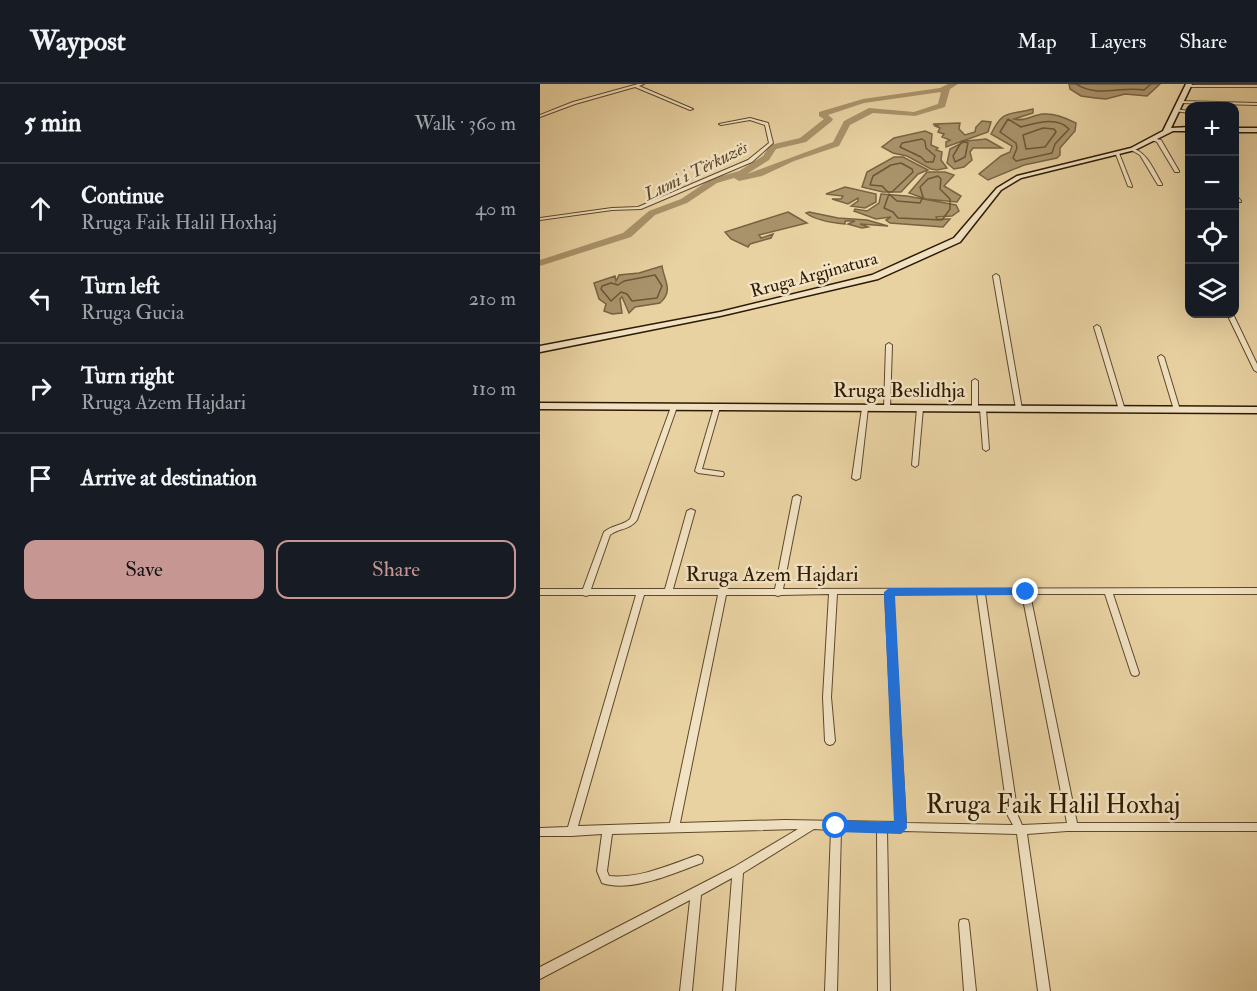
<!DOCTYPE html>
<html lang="en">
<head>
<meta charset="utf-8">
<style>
  :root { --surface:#171b24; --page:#20242c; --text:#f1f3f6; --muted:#9ea1a6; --line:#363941; --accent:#c59692 }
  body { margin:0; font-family:"IM FELL Double Pica",serif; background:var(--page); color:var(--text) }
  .controls { position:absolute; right:18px; top:18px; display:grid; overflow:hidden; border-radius:12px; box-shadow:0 6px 24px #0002 }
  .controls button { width:54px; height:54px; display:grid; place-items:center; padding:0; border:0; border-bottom:2px solid var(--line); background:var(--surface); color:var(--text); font:30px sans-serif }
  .stop { position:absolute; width:18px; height:18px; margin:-14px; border:4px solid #1a73e8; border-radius:50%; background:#fff }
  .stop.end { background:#1a73e8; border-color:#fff; box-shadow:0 2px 6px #0008 }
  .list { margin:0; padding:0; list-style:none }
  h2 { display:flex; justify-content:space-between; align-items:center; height:78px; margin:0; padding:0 24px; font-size:26px }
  h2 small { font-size:20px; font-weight:400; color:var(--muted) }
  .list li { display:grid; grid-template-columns:39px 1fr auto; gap:18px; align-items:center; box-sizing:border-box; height:90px; padding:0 24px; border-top:2px solid var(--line) }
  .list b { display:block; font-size:22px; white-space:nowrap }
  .list p { margin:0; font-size:20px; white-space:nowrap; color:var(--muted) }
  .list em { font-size:20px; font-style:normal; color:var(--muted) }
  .actions { display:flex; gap:12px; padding:18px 24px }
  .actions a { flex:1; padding:14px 0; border:2px solid var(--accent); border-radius:12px; text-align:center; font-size:21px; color:var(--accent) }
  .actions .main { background:var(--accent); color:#111 }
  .icon { flex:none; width:33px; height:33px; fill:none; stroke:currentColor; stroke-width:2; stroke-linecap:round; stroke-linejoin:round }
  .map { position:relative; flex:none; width:717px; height:907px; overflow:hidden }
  header { display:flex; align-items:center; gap:36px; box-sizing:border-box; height:84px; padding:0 30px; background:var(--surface); border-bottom:2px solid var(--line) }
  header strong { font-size:28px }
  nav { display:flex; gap:33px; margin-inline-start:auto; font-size:21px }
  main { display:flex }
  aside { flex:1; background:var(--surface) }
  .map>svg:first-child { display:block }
  .water { fill:#a9936b; stroke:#786341; stroke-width:1.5 }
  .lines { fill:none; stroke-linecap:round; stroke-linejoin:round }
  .shore { stroke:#6c5636; stroke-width:1.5 }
  .river { fill:#a9936b; fill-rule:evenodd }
  .street-casing { stroke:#5d4829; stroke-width:2 }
  .secondary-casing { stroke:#2e1a01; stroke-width:3 }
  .street { fill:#f1e2c3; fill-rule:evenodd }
  .secondary { fill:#f1e2c3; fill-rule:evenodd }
  .route { fill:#1a73e8 }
  .labels { text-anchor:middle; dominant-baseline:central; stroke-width:5; stroke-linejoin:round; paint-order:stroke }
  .far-water-label { font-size:18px; font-style:italic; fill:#5f4a2b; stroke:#f1e2c3 }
  .far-street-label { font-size:18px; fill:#2e1a01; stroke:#f1e2c3 }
  .street-label { font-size:21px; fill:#2e1a01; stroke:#f1e2c3 }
  .near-street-label { font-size:26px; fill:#2e1a01; stroke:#f1e2c3 }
</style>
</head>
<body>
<header>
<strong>Waypost</strong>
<nav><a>Map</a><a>Layers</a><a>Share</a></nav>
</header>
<main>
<aside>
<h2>5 min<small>Walk · 360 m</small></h2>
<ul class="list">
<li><svg class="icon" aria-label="ahead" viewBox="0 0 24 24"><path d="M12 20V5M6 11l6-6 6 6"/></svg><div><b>Continue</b><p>Rruga Faik Halil Hoxhaj</p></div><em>40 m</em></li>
<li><svg class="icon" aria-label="left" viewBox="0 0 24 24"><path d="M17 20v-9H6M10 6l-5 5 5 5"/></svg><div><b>Turn left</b><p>Rruga Gucia</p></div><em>210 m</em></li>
<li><svg class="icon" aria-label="right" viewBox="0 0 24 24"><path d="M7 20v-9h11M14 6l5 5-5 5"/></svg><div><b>Turn right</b><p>Rruga Azem Hajdari</p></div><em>110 m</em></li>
<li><svg class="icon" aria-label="arrive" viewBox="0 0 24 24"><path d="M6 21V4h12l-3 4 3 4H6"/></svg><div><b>Arrive at destination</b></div></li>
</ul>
<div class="actions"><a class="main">Save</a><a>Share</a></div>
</aside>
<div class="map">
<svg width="717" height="907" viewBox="0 0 717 907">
  <rect width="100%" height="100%" fill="#e9d2a2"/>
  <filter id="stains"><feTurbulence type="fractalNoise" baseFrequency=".00333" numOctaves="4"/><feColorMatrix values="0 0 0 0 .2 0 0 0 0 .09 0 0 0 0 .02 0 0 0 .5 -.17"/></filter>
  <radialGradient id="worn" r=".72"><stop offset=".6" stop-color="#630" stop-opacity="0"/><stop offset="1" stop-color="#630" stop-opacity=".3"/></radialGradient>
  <path class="water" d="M529,0H620L607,12L585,10L566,15L555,14L541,12L530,5Z
    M493,25V29L474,35C485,38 492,31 503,30C515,29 525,34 536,39L535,47L520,64V71L517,74L484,81L448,96L439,90L461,72L470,68L472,62L451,50C464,24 469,32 493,25Z
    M442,37L451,38L448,48L406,63V58L410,56L402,53L404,50L398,48L400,44L395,42L399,41L393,40L420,39L419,45L425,51L435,48L436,43Z
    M385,47L392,50L391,61L398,64L396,66L402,68L401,76L407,84L397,86L391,85L367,72L353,69L342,63L354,54Z
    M446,55L462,64H433L430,68L432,76L424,83L414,85L407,79L410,65L426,57Z
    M354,73H363L388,86L378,90L361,108H343L322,103L327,88Z
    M387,88H405L414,91L404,102L421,112L417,118L386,115L369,109Z
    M305,103L336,110V118L325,124L311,122L318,117V114L308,120L292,115H301L303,112L286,110Z
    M341,110L367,112L416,121L419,127L412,132L396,133L397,135H410L403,143L350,139L346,136L351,133L336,135L314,127L315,125L327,127L339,119Z
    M248,128L267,139L219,151L221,154L233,150L231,154L210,160L208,163L191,155L185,148Z
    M269,128L298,134L327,136L348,142L320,140L328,143L322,144L308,140L315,137H305V140C294,139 275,136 266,129Z
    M122,182C124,196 134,207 120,219L95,223L89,229L82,213L80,215L82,229L72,230L64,227L66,220L59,215L54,199L75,192L76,197L79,191L99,189Z"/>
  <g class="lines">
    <path class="shore" d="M536,0C557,14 580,2 604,6L611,0
      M468,35L481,43C496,39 517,32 529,45L515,60L512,69L476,77L473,74L477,64L476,59L460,48Z
      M503,44L514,45L516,48L505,63L486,65L483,51Z
      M382,55L385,57L386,64L395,72L393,78H386L381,73L360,63L362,59Z
      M422,57L428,59L425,73L415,78L413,72Z
      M361,79L372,85L373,88L352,108H348L342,102L330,101L333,92L351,81Z
      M398,92L401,95L400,105L410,115V125L402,136L358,134L353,128L344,124L349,110L357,117L380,119L383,113L380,103L388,95Z
      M115,191L122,202L117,214L92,217L87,210L81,208L71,217L61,205L62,202L71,199L78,201L84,197Z"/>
    <path class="river" d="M408,0H418L410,5L405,23L375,32L333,29L310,41L299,62L254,77L222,92L199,97L194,94L177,99L147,119L115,131L91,153L0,182V176L83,149L109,127L141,115L171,95L199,87L223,72L230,61L260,54L284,35L279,32V28L323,15L400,4ZM401,8L398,20L374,28L329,24L304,37L293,58L207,90L229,76L236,65L266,58L292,37L293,35L288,31L324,19Z"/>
    <defs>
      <path id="street" d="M98,0H104L99,2L153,25L150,26L95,3L35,20L0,33V31L33,18Z
        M648,1H717V3H647Z
        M639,17L717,19V21L640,19H639Z
        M634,25L650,27V29L634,27Z
        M210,34L228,39L233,59L212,78L101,125L72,126L0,136V134L72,124L98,123L208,76L229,59L225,41L210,36L181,41L179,40Z
        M612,54L621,56L639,87V88H635L617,58L612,56Z
        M591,64C607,67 614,87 622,100V101H618L600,71L591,66Z
        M575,68L579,69L592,102V103L588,102Z
        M694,108L701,117V118H697L694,114Z
        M456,190L459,192L482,325L479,327L476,325L453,192Z
        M687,230H693L717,280V288L714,286Z
        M557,241L560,243L585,326L584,327L582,328L579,326L554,243Z
        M349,259L352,261L350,324L347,326L344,324L346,261Z
        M621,271L624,273L640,326L639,327L637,328L634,326L618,273Z
        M435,295L438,297V325L435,327L432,325V297Z
        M134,321L137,323L97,436C90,446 79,444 70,451L51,505H125L147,427L151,425L155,427L133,505H235L253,413L257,411L261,413L243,505L717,504V510H573L599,589L598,591L595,592L592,591L591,589L565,510H490L537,739H717V747H527L487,750L510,907H498L477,750L364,747L361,748L347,747L350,907H338L337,747L301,746L297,907H285L291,746L274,745L203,789L195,907H183L192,794L161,811L152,907H140L150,816L0,895V883L194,783L258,745L72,750L67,787L69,792C100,795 129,781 158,771L162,773L163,776L162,779C134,789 91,809 62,799L57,787L62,750L31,752H0V744L28,743L96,511H49L46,512L43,511H0V505H43L64,448C72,441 82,442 90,435L131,323ZM289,510L283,613L285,657L287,660L290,661L293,660L295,657L291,613L297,510H345L356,738L245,736L140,739L186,511H235L238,512L241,511ZM353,510H437L468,732L473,741L366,739ZM445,510H482L527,739L482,741L478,732ZM104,511H178L130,739L38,742Z
        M177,321L180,323L162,385L183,388L184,390L183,392H181L158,389L155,387L174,323Z
        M325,322L328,324L320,394L316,396L312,394L322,324Z
        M380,322L383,324L378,381L375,383L372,381L377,324Z
        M443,323L446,325L449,365L446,367L443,365L440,325Z
        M424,835L428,836L429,840L436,907H424L419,840L420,836Z"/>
      <path id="secondary" d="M646,0H652L631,44L650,43V47H633L595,66L481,94L461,106L420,158L338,195L180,232L0,268V262L180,228L332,191L414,154L457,104L477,92L591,64L623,47Z
        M694,44H717V48H694Z
        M0,319L717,323V329L0,325Z"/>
    </defs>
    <use href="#street" class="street-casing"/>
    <use href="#secondary" class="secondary-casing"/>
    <use href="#street" class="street"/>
    <use href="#secondary" class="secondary"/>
  </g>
  <path class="route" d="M349,504H486L492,508L486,511L355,512L367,744L361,750L296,748L289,742L296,736L354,738L344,508Z"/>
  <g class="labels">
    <g class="far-water-label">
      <text transform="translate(156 87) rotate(-26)">Lumi i Tërkuzës</text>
    </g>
    <g class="far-street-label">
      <text transform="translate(274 191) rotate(-15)">Rruga Argjinatura</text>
    </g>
    <g class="street-label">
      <text x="359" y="306">Rruga Beslidhja</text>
      <text x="232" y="490">Rruga Azem Hajdari</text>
    </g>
    <g class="near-street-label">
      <text x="513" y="721">Rruga Faik Halil Hoxhaj</text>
    </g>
  </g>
  <rect width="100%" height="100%" filter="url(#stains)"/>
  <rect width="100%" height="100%" fill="url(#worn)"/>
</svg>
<div class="controls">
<button>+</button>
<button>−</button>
<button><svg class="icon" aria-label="locate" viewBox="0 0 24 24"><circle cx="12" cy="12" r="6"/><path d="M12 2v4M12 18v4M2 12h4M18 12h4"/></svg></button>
<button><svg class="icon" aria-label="layers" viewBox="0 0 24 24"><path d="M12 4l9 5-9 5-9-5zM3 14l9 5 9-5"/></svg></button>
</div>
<div class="stop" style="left:296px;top:742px"></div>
<div class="stop end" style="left:486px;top:508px"></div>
</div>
</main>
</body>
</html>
